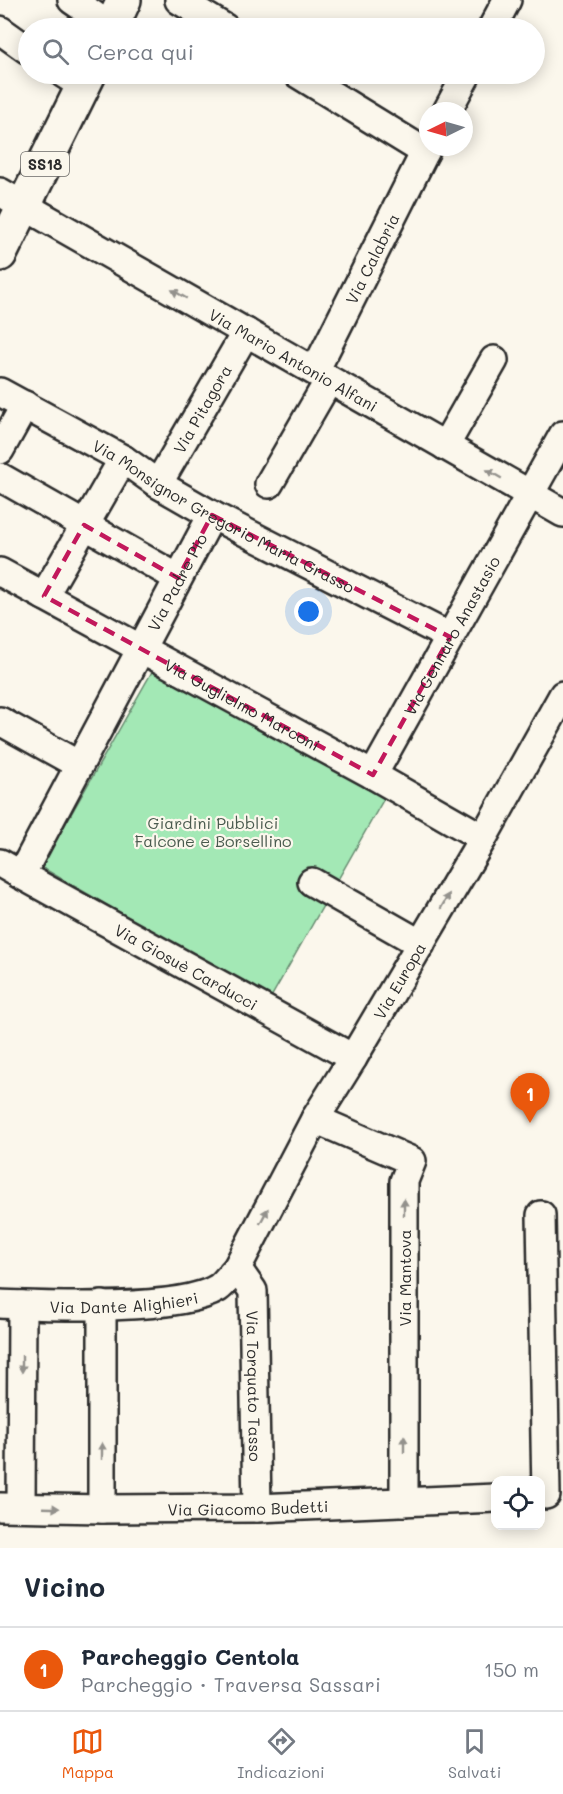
<!DOCTYPE html>
<html lang="it">
<head>
<meta charset="utf-8">
<style>
  :root { --surface:#fff; --page:#f2f2f3; --text:#1f2937; --muted:#747a83; --line:#e0e1e3; --accent:#ea580c }
  body { margin:0; font-family:Mali,sans-serif; background:var(--page); color:var(--text) }
  .controls { position:absolute; right:18px; bottom:18px; display:grid; overflow:hidden; border-radius:12px; box-shadow:0 3px 15px #0003 }
  .controls button { width:54px; height:54px; display:grid; place-items:center; padding:0; border:0; border-bottom:2px solid var(--line); background:var(--surface); color:var(--text); font:30px sans-serif }
  .compass { position:absolute; left:419px; top:102px; width:54px; height:54px; border-radius:50%; background:var(--surface); box-shadow:0 3px 15px #0003; rotate:265deg }
  .you { position:absolute; left:309px; top:612px; width:21px; height:21px; margin:-15px; border:4px solid #fff; border-radius:50%; background:#1a73e8; box-shadow:0 0 0 9px #1a73e833 }
  .badge { display:grid; place-items:center; width:39px; height:39px; border-radius:50%; background:var(--accent); color:#fff; font-size:20px; font-weight:700 }
  .pin { position:absolute; translate:-50% -50px; filter:drop-shadow(0 2px 3px #0008) }
  .pin::after { content:''; position:absolute; top:32px; width:21px; height:18px; background:inherit; clip-path:polygon(0 0,100% 0,50% 100%) }
  .list { margin:0; padding:0; list-style:none }
  h2 { display:flex; justify-content:space-between; align-items:center; height:78px; margin:0; padding:0 24px; font-size:26px }
  h2 small { font-size:20px; font-weight:400; color:var(--muted) }
  .list li { display:grid; grid-template-columns:39px 1fr auto; gap:18px; align-items:center; box-sizing:border-box; height:84px; padding:0 24px; border-top:2px solid var(--line) }
  .list b { display:block; font-size:22px; white-space:nowrap }
  .list p { margin:0; font-size:20px; white-space:nowrap; color:var(--muted) }
  .list em { font-size:20px; font-style:normal; color:var(--muted) }
  .icon { flex:none; width:33px; height:33px; fill:none; stroke:currentColor; stroke-width:2; stroke-linecap:round; stroke-linejoin:round }
  .map { position:relative; flex:none; width:563px; height:1548px; overflow:hidden }
  .search { position:absolute; background:var(--surface); box-shadow:0 3px 15px #0003; left:18px; right:18px; top:18px; height:66px; display:flex; align-items:center; gap:15px; box-sizing:border-box; padding:0 21px; border-radius:33px; color:var(--muted); font-size:22px }
  .sheet { height:162px; background:var(--surface) }
  nav { display:flex; justify-content:space-around; align-items:center; box-sizing:border-box; height:84px; border-top:2px solid var(--line); background:var(--surface); font-size:16px; color:var(--muted) }
  nav a { display:grid; justify-items:center; gap:3px }
  nav .on { color:var(--accent) }
  .map>svg:first-child { display:block }
  .green { fill:#a3e8b5; stroke:#678a70; stroke-width:1.5 }
  .lines { fill:none; stroke-linecap:round; stroke-linejoin:round }
  .minor-casing { stroke:#2b2b2b; stroke-width:32 }
  .major-casing { stroke:#2b2b2b; stroke-width:38 }
  .minor { stroke:#fbf7ec; stroke-width:27 }
  .major { stroke:#fbf7ec; stroke-width:33 }
  .oneway { fill:#93918c }
  .marked { fill:none; stroke:#c2185b; stroke-width:4.5; stroke-dasharray:12 8; stroke-linejoin:round }
  .labels { text-anchor:middle; dominant-baseline:central; stroke-width:4.5; stroke-linejoin:round; paint-order:stroke }
  .shield { fill:#fbf7ec; stroke:#696865; stroke-width:1.5 }
  .shield-label { font-size:15px; font-weight:bold; fill:#2b2b2b }
  .street-label { font-size:16px; fill:#2b2b2b; stroke:#fbf7ec }
  .park-label { font-size:16px; fill:#495a4e; stroke:#fbf7ec }
</style>
</head>
<body>
<div class="map">
<svg width="563" height="1548" viewBox="0 0 563 1548">
  <rect width="100%" height="100%" fill="#fbf7ec"/>
  <filter id="ink" filterUnits="userSpaceOnUse"><feTurbulence type="fractalNoise" baseFrequency=".0167" numOctaves="2"/><feDisplacementMap in="SourceGraphic" scale="12" xChannelSelector="R" yChannelSelector="G"/><feConvolveMatrix kernelMatrix="1 2 1 2 8 2 1 2 1" color-interpolation-filters="sRGB"/></filter>
  <g filter="url(#ink)">
    <path class="green" d="M157,663L386,795L270,999L41,867Z"/>
    <g class="lines">
      <defs>
        <g id="minor">
          <path d="M72,0L111,27"/>
          <path d="M179,0L225,28"/>
          <path d="M492,28L507,0"/>
          <path d="M0,30L28,50"/>
          <path d="M64,74L83,86"/>
          <path d="M298,74L425,152"/>
          <path d="M447,111L467,74"/>
          <path id="s1" d="M0,192L563,513"/>
          <path id="s2" d="M315,371L428,146"/>
          <path id="s3" d="M0,392L123,459L158,484L212,515L450,637"/>
          <path d="M445,446L494,360"/>
          <path d="M0,450L25,405"/>
          <path d="M0,477L178,578"/>
          <path id="s4" d="M158,484L246,332"/>
          <path d="M269,484L329,380"/>
          <path id="s5" d="M0,572L373,775L483,838"/>
          <path d="M44,596L123,459"/>
          <path d="M0,721L79,765"/>
          <path id="s6" d="M373,775L563,435"/>
          <path id="s7" d="M0,863L21,875L212,515"/>
          <path id="s8" d="M21,875L353,1058"/>
          <path d="M312,882L421,944"/>
          <path d="M315,1119L412,1161L404,1181V1502"/>
          <path d="M541,1215L546,1495"/>
          <path id="s9" d="M237,1268L253,1291L257,1508"/>
          <path id="s10" d="M0,1304C49,1306 179,1312 218,1288C225,1283 231,1274 237,1268L315,1119L353,1058L483,838L563,695"/>
          <path id="s11" d="M0,1507L102,1509L257,1508L496,1498"/>
          <path d="M21,1507L22,1305"/>
          <path d="M102,1509V1305"/>
        </g>
        <path id="major" d="M111,28L124,0
          M0,254L89,74"/>
      </defs>
      <use href="#minor" class="minor-casing"/>
      <use href="#major" class="major-casing"/>
      <use href="#minor" class="minor"/>
      <use href="#major" class="major"/>
    </g>
    <defs><path id="oneway-solid" d="M-6-.8H1V-3.2L6.5 0L1 3.2V.8H-6Z" transform="scale(1.5)"/></defs>
    <g class="oneway">
      <use href="#oneway-solid" transform="translate(179 294) rotate(-150)"/>
      <use href="#oneway-solid" transform="translate(494 474) rotate(-150)"/>
      <use href="#oneway-solid" transform="translate(445 901) rotate(-60)"/>
      <use href="#oneway-solid" transform="translate(404 1207) rotate(-90)"/>
      <use href="#oneway-solid" transform="translate(264 1216) rotate(-62)"/>
      <use href="#oneway-solid" transform="translate(22 1364) rotate(90)"/>
      <use href="#oneway-solid" transform="translate(404 1444) rotate(-90)"/>
      <use href="#oneway-solid" transform="translate(102 1451) rotate(-90)"/>
      <use href="#oneway-solid" transform="translate(51 1508) rotate(2)"/>
    </g>
  </g>
  <path class="marked" d="M212,515L450,637L373,775L44,596L84,525L178,578Z"/>
  <g class="labels">
    <rect class="shield" x="21" y="152" width="48" height="24" rx="4.5"/>
    <g class="shield-label">
      <text x="45" y="164">SS18</text>
    </g>
    <g class="street-label">
      <text stroke="none"><textPath href="#s2" startOffset="126">Via Calabria</textPath></text>
      <text stroke="none"><textPath href="#s1" startOffset="338">Via Mario Antonio Alfani</textPath></text>
      <text stroke="none"><textPath href="#s4" startOffset="87">Via Pitagora</textPath></text>
      <text stroke="none"><textPath href="#s3" startOffset="256">Via Monsignor Gregorio Maria Grasso</textPath></text>
      <text stroke="none"><textPath href="#s7" startOffset="356">Via Padre Pio</textPath></text>
      <text stroke="none"><textPath href="#s6" startOffset="160">Via Gennaro Anastasio</textPath></text>
      <text stroke="none"><textPath href="#s5" startOffset="276">Via Guglielmo Marconi</textPath></text>
      <text stroke="none"><textPath href="#s8" startOffset="189">Via Giosuè Carducci</textPath></text>
      <text stroke="none"><textPath href="#s10" startOffset="578">Via Europa</textPath></text>
      <text transform="translate(404 1278) rotate(-90)">Via Mantova</text>
      <text stroke="none"><textPath href="#s10" startOffset="124">Via Dante Alighieri</textPath></text>
      <text stroke="none"><textPath href="#s9" startOffset="123">Via Torquato Tasso</textPath></text>
      <text stroke="none"><textPath href="#s11" startOffset="248">Via Giacomo Budetti</textPath></text>
    </g>
    <g class="park-label">
      <text x="213" y="822">Giardini Pubblici<tspan x="213" dy="18">Falcone e Borsellino</tspan></text>
    </g>
  </g>
</svg>
<div class="controls">
<button><svg class="icon" aria-label="locate" viewBox="0 0 24 24"><circle cx="12" cy="12" r="6"/><path d="M12 2v4M12 18v4M2 12h4M18 12h4"/></svg></button>
</div>
<svg class="compass" viewBox="-18 -18 36 36"><path d="M0-13l5 13h-10z" fill="#e53935"/><path d="M0 13l5-13h-10z" fill="#747a83"/></svg>
<div class="you"></div>
<div class="pin badge" style="left:530px;top:1123px">1</div>
<div class="search"><svg class="icon" aria-label="search" viewBox="0 0 24 24"><circle cx="10" cy="10" r="6"/><path d="M15 15l6 6"/></svg>Cerca qui</div>
</div>
<section class="sheet">
<h2>Vicino<small></small></h2>
<ul class="list">
<li><span class="badge">1</span><div><b>Parcheggio Centola</b><p>Parcheggio · Traversa Sassari</p></div><em>150 m</em></li>
</ul>
</section>
<nav>
<a class="on"><svg class="icon" aria-label="map" viewBox="0 0 24 24"><path d="M3 6l6-2 6 2 6-2v14l-6 2-6-2-6 2zM9 4v14M15 6v14"/></svg>Mappa</a>
<a><svg class="icon" aria-label="directions" viewBox="0 0 24 24"><path d="M12 3l9 9-9 9-9-9zM9 14v-3h6M13 9l2 2-2 2"/></svg>Indicazioni</a>
<a><svg class="icon" aria-label="saved" viewBox="0 0 24 24"><path d="M7 4h10v16l-5-4-5 4z"/></svg>Salvati</a>
</nav>
</body>
</html>
